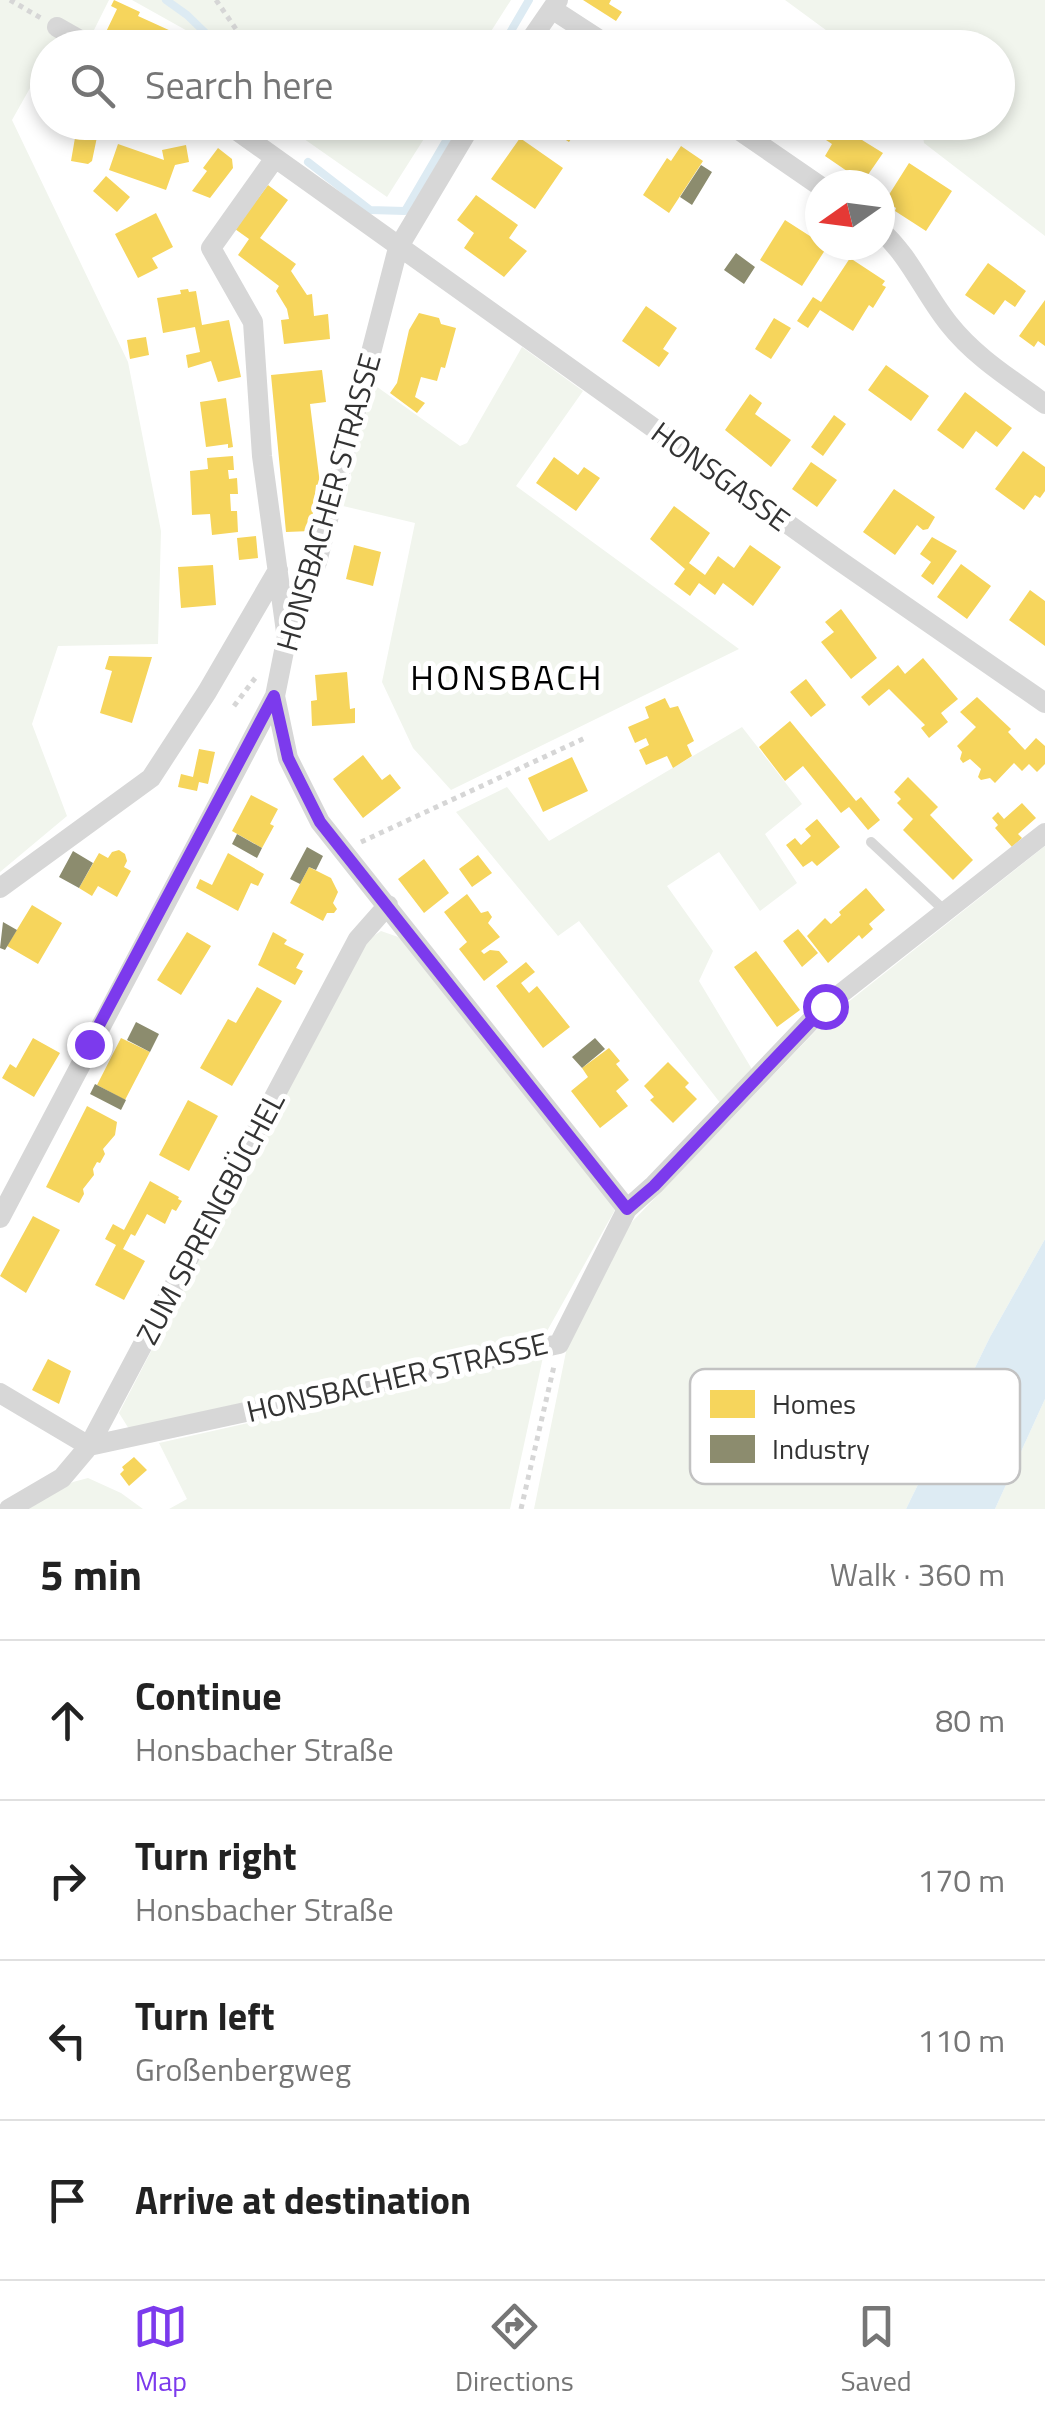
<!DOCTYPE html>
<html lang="en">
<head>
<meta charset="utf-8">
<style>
  :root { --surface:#fff; --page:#f2f2f2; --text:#222; --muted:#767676; --line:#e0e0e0; --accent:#7c3aed }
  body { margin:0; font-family:"Titillium Web",sans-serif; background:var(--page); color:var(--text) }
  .compass { position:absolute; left:805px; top:170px; width:90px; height:90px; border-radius:50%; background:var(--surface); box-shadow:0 5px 15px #0003; rotate:256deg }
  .stop { position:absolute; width:30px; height:30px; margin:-22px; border:8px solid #7c3aed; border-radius:50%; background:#fff }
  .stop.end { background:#7c3aed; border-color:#fff; box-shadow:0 2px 10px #0008 }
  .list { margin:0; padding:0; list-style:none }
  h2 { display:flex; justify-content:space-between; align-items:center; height:130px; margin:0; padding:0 40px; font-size:42px }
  h2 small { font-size:32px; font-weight:400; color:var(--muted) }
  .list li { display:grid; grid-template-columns:65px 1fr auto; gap:30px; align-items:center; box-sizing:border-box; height:160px; padding:0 40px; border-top:2px solid var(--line) }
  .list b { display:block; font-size:38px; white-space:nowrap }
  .list p { margin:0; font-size:32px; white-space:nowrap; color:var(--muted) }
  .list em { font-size:32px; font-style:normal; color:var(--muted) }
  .icon { flex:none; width:55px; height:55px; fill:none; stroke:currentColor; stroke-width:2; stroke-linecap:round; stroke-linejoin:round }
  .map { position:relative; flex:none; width:1045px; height:1509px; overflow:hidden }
  .search { position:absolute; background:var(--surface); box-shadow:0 5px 15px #0003; left:30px; right:30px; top:30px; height:110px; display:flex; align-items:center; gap:25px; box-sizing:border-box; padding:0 35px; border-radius:55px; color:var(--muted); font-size:38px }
  .sheet { height:770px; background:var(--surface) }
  nav { display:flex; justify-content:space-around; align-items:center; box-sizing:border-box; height:140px; border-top:2px solid var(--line); background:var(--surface); font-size:28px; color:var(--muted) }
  nav a { display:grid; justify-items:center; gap:5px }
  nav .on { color:var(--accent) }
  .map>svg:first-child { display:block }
  .green { fill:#f1f5ed }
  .water { fill:#ddebf3 }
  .homes { fill:#f6d55c }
  .industry { fill:#8c8c6e }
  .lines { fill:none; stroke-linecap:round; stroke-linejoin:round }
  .stream { stroke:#ddebf3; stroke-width:8 }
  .path { stroke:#d6d6d6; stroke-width:5; stroke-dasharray:5 5; stroke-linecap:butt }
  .lane { stroke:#d7d7d7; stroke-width:10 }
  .street { stroke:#d7d7d7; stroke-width:20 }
  .route { stroke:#7c3aed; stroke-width:12 }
  .labels { text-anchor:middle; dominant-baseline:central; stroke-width:10; stroke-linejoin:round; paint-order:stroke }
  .street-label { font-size:30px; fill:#333; stroke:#fff }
  .quarter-label { font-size:35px; letter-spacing:2.5px; fill:#000; stroke:#fff }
  .key { fill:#fff; stroke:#c2c2c2; stroke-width:2.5 }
  .key-label { font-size:28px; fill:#333 }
</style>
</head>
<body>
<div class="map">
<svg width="1045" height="1509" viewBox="0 0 1045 1509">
  <rect width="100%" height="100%" fill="#fff"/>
  <path class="green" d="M0,0H109L94,30L59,38L53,47L48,48L47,58L12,120L128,362L161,531L158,644L58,646L32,724L67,816L0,872Z
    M132,0H511L481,47H216Z
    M785,0H1045V236L924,143L921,123L998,122V48L849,47Z
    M286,123H434L387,197L297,134Z
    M522,347L583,391L516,486L739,649L451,790L413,748L382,682L415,523L343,506L373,384L460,446L467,443Z
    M742,727L802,804L765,834L797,883L760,911L719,852L667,886L713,951L699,981L753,1071L721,1104L579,921L558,936L456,812L507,787L549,841Z
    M1045,846V1239L990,1337L906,1509H534L567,1347L630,1224L828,1018Z
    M381,931L401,938L616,1208L542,1340L129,1429L119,1413L363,943Z
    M543,1357L510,1509H169L187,1499L159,1443Z
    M1045,1399V1509H995Z
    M88,1478L121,1493L143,1509H28L73,1482Z"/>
  <path class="water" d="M1045,1239V1399L995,1509H906L990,1337Z"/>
  <path class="homes" d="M114,0L140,12L138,16L171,31L163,48H132L105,34L117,9L111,6Z
    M583,0H611L609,4L622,12L616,21Z
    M538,122H576L580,125L569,142Z
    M781,122H820L808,140Z
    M833,122L883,153L863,182L825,156L832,144L823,138Z
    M76,132L97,137L92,161L88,164L71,161Z
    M520,138L563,168L535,209L491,179Z
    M118,144L164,160L162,150L186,145L189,162L175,165L166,190L109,170Z
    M681,146L703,161L669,213L643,195L667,158L671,161Z
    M218,148L232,159L233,168L210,198L192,191L207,171L203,168Z
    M909,163L952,191L926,231L895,211L896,208L885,201Z
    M106,176L130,197L117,212L93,191Z
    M268,185L288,200L260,238L296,264L291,271L307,295L312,294L314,316L328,314L330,339L284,344L281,320L289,319L287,309L276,291L279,286L238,255L249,239L235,229Z
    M476,195L518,225L509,238L527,251L504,277L464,248L474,233L457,220Z
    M156,213L173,247L152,258L158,268L138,278L115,234Z
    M785,220L827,247L802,286L760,260Z
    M850,258L885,281L882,285L886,287L873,308L869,305L853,331L820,310L808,328L797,321L813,297L821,302Z
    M988,263L1026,291L1015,307L1005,300L994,315L965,295Z
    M188,289L189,292L196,291L202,325L229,320L241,377L218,382L211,361L188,368L186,355L200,352L195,327L163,333L157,298L181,294L180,290Z
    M1045,300V346L1038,341L1034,347L1019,336Z
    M646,306L677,328L663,349L669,353L659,367L622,341Z
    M419,313L439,318L441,324L456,328L445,368L441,367L437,381L421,377L415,397L425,403L417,413L390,393L397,383L409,330Z
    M774,318L791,328L771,359L755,349Z
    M146,337L149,355L130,359L127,340Z
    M886,365L929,396L911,421L868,390Z
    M322,370L326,402L310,404L320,484L316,485L311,531L286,532L271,375Z
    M965,392L1012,428L997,447L976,431L963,449L937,430Z
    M750,394L762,403L755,414L791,440L771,467L725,430Z
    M226,398L233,447L228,448V444L206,447L200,402Z
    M834,415L846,424L823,456L811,447Z
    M1023,451L1045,467V491L1040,498L1035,495L1024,510L995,489Z
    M233,456L234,470H228L229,479L237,478L238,494H230L231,511H237L238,532L212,535L210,514L192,515L190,471L208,469L207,458Z
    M554,457L578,475L584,467L600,478L576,511L536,483Z
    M811,462L837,480L817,507L792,489Z
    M894,489L935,517L928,529L923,530L917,525L895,555L863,532Z
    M674,506L710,533L689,563L705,575L718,556L734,568L750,545L781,567L753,606L723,583L715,595L699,583L690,596L674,584L685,569L650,539Z
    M256,536L258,558L239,560L237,538Z
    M932,537L957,551L933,585L921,576L931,562L920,554Z
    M354,545L381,552L373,586L346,579Z
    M961,564L991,586L967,619L937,597Z
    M213,565L216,605L181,608L178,567Z
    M1030,590L1045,601V646L1009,620Z
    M841,609L877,658L851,679L821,642L834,632L825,622Z
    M109,656L152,657L132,723L100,713L112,671L105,669Z
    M923,658L958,699L941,713L948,722L929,738L921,728L925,725L889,689L869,706L861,697L898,665L905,674Z
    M347,672L350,709L355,708V723L312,726L311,701L317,700L315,675Z
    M806,679L826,705L811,717L790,692Z
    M977,697L1011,729L1008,732L1025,750L1036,738L1045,746V764L1037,772L1029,764L1022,771L1014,763L995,783L990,778L981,780L978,777L981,769L970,759L963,763L960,759L962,752L957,746L976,727L960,712Z
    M665,698L670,708L678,706L694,741L687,745L692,756L673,768L667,756L646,765L639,750L649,745L646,738L635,743L628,727L649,718L645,707Z
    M790,721L856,801L861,797L880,820L868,830L849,807L841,813L803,766L785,781L759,747Z
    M199,749L215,752L208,784L199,782L197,791L178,787L181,774L193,777Z
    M363,755L382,780L390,774L401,788L363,818L333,779Z
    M572,757L588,791L543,812L528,778Z
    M908,777L938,807L930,815L973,860L953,880L903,830L913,819L897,803L901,799L894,792Z
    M251,795L278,809L270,824L274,826L262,848L232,831Z
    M1022,803L1036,818L1018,834L1022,838L1012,847L995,828L998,825L992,818L998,812L1004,819Z
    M817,819L840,847L817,866L812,861L803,867L786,845L795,838L801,845L811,836L805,829Z
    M119,850L125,854L127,861L124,867L131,871L117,897L98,886L92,896L79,888L99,853L108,858L112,852Z
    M228,853L264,874L258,886L251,883L238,911L196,888L200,879L212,885Z
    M478,855L492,873L472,887L459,869Z
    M424,859L449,893L424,913L398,879Z
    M309,867L331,878L338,892L333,903L337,909L334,913H327L323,921L290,903Z
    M866,888L885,910L869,924L873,929L862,939L859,935L828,963L807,936L825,918L831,924L841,915L839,912Z
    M467,894L481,913L488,911L492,917L488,923L500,937L481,951L484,954L490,950L499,951L508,962L484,981L459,949L467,942L444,912Z
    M32,905L62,923L38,964L7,946Z
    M798,929L818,953L802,967L783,941Z
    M187,932L211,946L181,995L157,980Z
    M273,932L287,940L284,944L304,954L296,968L303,971L295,985L258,965Z
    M756,951L800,1010L777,1027L734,967Z
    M526,962L535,972L521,983L529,993L537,986L570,1027L543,1048L496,986Z
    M257,987L282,1001L232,1086L200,1068L228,1019L236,1023Z
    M33,1038L60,1053L34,1097L2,1078L10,1064L16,1068Z
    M121,1038L150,1052L125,1100L97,1085Z
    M609,1048L620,1061L616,1064L629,1080L616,1091L628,1106L600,1128L571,1091L588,1077L582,1068Z
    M668,1062L689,1083L685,1087L697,1099L673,1123L650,1100L654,1097L644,1086Z
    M188,1100L218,1116L189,1171L159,1155Z
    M87,1106L117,1122L115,1135L103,1149L105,1154L100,1163L97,1162L93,1169L94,1175L83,1189L84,1194L79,1203L46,1187Z
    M150,1181L179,1197L178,1199L182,1201L176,1211L172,1209L165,1224L147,1214L135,1236L131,1234L123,1249L145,1261L124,1300L95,1285L116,1245L105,1239L113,1224L124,1230Z
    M33,1216L60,1230L26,1293L0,1276Z
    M48,1359L71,1371L59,1404L32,1390Z
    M134,1457L147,1470L129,1486L120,1474L124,1470L122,1467Z"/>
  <path class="industry" d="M701,165L712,172L692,205L680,197Z
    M736,253L755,267L744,284L724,270Z
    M237,834L262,848L257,858L232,844Z
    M307,847L323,856L316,870L309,867L300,884L290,879Z
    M73,851L93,863L79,888L59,877Z
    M3,922L17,930L5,950L0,948Z
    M136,1022L159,1034L150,1052L127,1040Z
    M595,1038L605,1049L582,1068L572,1057Z
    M95,1084L126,1100L121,1110L90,1094Z"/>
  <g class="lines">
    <path class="stream" d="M166,0L187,15L221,48
      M501,48L529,0
      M278,122L284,130
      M308,162L370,210L405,211L457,122"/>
    <path class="path" d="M10,0L41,18
      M216,0L249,48
      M288,139L289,122
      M234,706L256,677
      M361,842L585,738
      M521,1509L554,1366"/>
    <path class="lane" d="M871,842L945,911"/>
    <path class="street" d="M552,9L612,48
      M57,27L94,48
      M525,48L558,0
      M225,122L837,559L1045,703
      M473,122L398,248L317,562L287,636L275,696L288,758L320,822L627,1209
      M727,122L820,186
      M275,158L211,248L253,322L262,456L286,632
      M880,230C910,256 924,293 949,324C975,357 1011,379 1045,404
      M0,888L151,778L207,692L278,570
      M0,1218L275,696
      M0,1393L89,1446
      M89,1446L559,1344L627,1209L654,1185L825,1006L1045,833
      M9,1509L62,1478L89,1446L358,939L388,905"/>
  </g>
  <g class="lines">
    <path class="route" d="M89,1044L274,696L288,758L320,822L627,1209L654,1186L825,1006"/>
  </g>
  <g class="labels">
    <g class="street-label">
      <text transform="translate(721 476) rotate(36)">HONSGASSE</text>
      <text transform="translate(328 502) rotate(-74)">HONSBACHER STRASSE</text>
      <text transform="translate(210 1218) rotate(-62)">ZUM SPRENGBÜCHEL</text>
      <text transform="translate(397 1377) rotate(-13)">HONSBACHER STRASSE</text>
    </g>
    <g class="quarter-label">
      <text x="507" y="677">HONSBACH</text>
    </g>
  </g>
  <rect x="690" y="1369" width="330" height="115" rx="15" class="key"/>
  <rect x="710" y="1390" width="45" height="28" fill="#f6d55c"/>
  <rect x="710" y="1435" width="45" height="28" fill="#8c8c6e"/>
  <g class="key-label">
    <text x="772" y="1414">Homes</text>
    <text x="772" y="1459">Industry</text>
  </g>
</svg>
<svg class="compass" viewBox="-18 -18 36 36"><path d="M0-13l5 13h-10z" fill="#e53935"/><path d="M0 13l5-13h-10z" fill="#767676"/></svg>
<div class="stop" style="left:825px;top:1006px"></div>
<div class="stop end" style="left:89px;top:1044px"></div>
<div class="search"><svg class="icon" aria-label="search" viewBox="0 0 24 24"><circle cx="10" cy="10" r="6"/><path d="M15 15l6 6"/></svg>Search here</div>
</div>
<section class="sheet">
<h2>5 min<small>Walk · 360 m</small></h2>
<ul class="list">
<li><svg class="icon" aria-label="ahead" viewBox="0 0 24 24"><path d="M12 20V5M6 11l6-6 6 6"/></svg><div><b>Continue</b><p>Honsbacher Straße</p></div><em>80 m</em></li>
<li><svg class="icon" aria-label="right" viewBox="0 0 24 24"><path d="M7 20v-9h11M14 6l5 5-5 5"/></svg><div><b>Turn right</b><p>Honsbacher Straße</p></div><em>170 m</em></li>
<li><svg class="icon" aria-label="left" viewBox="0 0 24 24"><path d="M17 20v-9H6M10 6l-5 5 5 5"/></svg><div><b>Turn left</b><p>Großenbergweg</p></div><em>110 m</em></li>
<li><svg class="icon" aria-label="arrive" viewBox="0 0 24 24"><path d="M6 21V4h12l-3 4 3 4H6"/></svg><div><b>Arrive at destination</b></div></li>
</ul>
</section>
<nav>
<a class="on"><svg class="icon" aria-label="map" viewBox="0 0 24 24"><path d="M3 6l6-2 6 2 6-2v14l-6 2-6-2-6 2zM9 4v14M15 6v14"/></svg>Map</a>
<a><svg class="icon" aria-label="directions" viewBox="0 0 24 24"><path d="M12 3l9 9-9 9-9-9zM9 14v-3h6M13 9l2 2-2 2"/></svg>Directions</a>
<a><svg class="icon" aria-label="saved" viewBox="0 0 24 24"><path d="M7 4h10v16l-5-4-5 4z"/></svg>Saved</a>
</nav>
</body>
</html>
